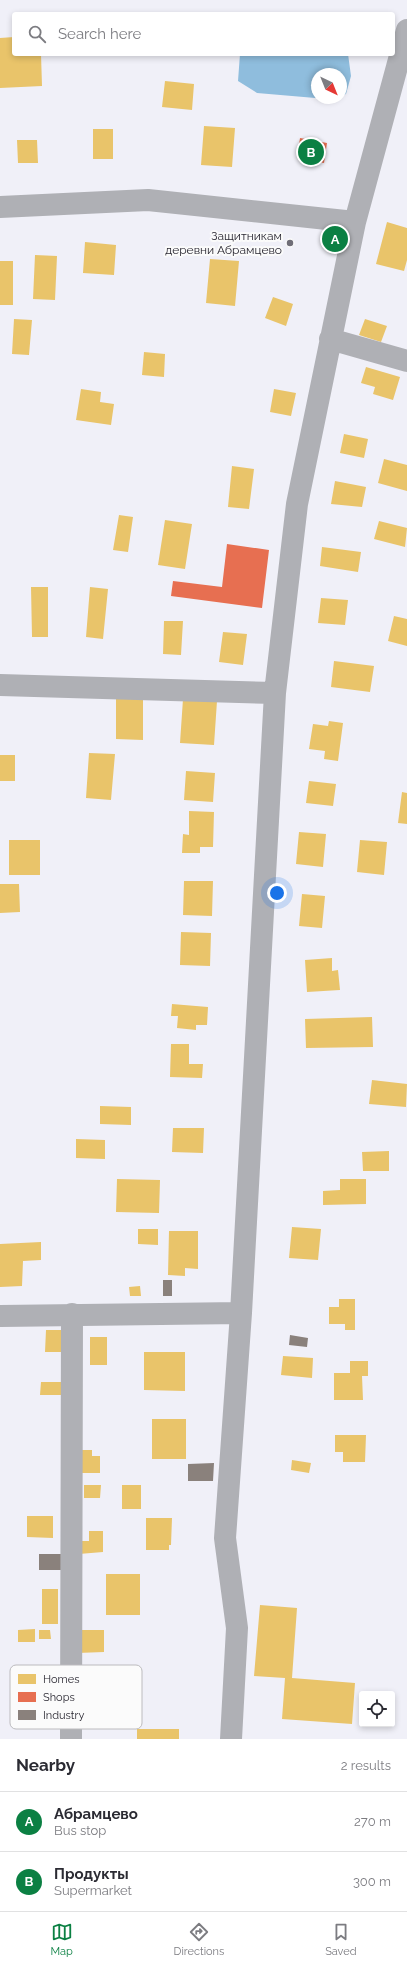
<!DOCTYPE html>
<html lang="en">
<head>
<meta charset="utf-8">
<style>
  :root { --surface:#fff; --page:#f7f7f7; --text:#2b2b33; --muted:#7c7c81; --line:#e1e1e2; --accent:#0b8043 }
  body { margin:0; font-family:Raleway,sans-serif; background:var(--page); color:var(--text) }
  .controls { position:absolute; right:12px; bottom:12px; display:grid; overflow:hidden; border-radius:4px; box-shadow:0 2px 6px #0003 }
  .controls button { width:36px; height:36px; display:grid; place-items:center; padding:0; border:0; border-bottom:1px solid var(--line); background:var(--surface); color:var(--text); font:20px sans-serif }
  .compass { position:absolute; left:311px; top:68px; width:36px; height:36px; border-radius:50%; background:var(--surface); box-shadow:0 2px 6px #0003; rotate:137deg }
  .you { position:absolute; left:277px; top:893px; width:14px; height:14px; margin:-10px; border:3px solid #fff; border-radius:50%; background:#1a73e8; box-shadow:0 0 0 6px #1a73e833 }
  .badge { display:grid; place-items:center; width:26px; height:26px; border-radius:50%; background:var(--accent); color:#fff; font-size:13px; font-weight:700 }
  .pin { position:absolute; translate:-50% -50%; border:2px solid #fff; box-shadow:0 1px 4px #0006 }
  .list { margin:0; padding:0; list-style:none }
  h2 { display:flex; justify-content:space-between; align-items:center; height:52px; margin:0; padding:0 16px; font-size:17px }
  h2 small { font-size:13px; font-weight:400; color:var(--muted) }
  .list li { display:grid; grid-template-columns:26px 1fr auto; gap:12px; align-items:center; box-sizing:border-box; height:60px; padding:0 16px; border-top:1px solid var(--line) }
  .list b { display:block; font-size:15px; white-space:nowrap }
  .list p { margin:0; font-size:13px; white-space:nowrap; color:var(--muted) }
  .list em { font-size:13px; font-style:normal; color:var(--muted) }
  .icon { flex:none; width:22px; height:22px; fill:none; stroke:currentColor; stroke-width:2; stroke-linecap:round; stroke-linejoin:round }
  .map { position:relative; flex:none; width:407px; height:1739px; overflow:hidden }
  .search { position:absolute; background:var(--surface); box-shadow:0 2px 6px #0003; left:12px; right:12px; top:12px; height:44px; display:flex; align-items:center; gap:10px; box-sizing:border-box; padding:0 14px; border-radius:4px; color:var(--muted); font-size:15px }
  .sheet { height:172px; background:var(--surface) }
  nav { display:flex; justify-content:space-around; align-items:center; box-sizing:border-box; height:56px; border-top:1px solid var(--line); background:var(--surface); font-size:11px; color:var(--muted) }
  nav a { display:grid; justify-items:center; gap:2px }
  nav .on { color:var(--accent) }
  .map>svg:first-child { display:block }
  .water { fill:#8fbddd }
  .homes { fill:#e9c46a }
  .shops { fill:#e76f51 }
  .industry { fill:#8a817c }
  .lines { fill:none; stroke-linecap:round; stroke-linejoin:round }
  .minor { stroke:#afb0b5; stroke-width:22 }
  .poi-dot { fill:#6f6d77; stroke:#fbfbfb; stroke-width:1.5 }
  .labels { text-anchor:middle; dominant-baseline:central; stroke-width:4; stroke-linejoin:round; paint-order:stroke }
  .poi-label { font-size:12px; fill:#292731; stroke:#fbfbfb; text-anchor:end }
  .key { fill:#fbfbfb; stroke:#bcbbbe; stroke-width:1 }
  .key-label { font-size:11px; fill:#292731 }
</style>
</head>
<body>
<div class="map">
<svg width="407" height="1739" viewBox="0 0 407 1739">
  <rect width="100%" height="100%" fill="#f0f0f8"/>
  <path class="water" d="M240,54H348L351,76L346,94L341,96V74H317V98H332L327,99L257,93L238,81Z"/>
  <path class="homes" d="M14,37V54H41L42,86L0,88V38Z
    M165,81L194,84L192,110L162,107Z
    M204,126L235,128L232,167L201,165Z
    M93,129H113V159H93Z
    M17,140H37L38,163H18Z
    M387,222L407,228V260L404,271L376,264Z
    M85,242L116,245L114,275L83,273Z
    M35,255L57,256L55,300L33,299Z
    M210,259L239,261L235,306L206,303Z
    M0,261H13V305H0Z
    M273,297L293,304L286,326L265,318Z
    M14,319L32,320L29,355L12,354Z
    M365,319L387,326L381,342L359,335Z
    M144,352L165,354L164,377L142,375Z
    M366,367L400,377L393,400L373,394L375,387L361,383Z
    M81,389L101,392L100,402L114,404L111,425L76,420Z
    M274,389L296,393L291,416L270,412Z
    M344,434L368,439L364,458L340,453Z
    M384,459L407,465V491L378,483Z
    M232,466L254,469L249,509L228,507Z
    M335,481L366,487L362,507L331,504Z
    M119,515L133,517L128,552L113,550Z
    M165,520L192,524L185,569L158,565Z
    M379,521L407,528L405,547L374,539Z
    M322,547L361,552L358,572L320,566Z
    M31,587H48V637H32Z
    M90,587L108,589L103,639L86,637Z
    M321,598L348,600L345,625L318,623Z
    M394,616L407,619V646L388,641Z
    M164,621H183L181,655L163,654Z
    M223,632L247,634L243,665L219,662Z
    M334,661L374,666L370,692L331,687Z
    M116,697H143V740L116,739Z
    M183,699L217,701L214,745L180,743Z
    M329,721L343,723L338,761L324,759L325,751L309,749L313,724L328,726Z
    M89,753L115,754L111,800L86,798Z
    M0,755H15V781H0Z
    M186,771L215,773L213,802L184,800Z
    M309,781L336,784L333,806L306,803Z
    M402,792L407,793V824L398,823Z
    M189,811L214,812L213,847H200V853H182L183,834L189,835Z
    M299,832L326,834L323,867L296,864Z
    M9,840H40V875H9Z
    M360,840L387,842L384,875L357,872Z
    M184,881H213L212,916L183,915Z
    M0,884H19L20,912L0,913Z
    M302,894L325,896L322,928L299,926Z
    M181,932L211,933L210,966L180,965Z
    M332,958V971L338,970L340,990L307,992L305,960Z
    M172,1004L208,1007L207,1025H196V1030L177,1028L178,1016H171Z
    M372,1017L373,1047L306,1048L305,1019Z
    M171,1044H189V1064H203L202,1078L170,1077Z
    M372,1080L407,1084L406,1107L369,1104Z
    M100,1106L131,1107V1125L100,1124Z
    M173,1128H204L203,1153L172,1152Z
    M76,1139L105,1140V1159L76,1158Z
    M389,1151V1171H363L362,1152Z
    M117,1179L160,1180L159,1213L116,1212Z
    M340,1179H366V1204L323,1205V1191L340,1190Z
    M292,1227L321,1229L318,1260L289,1258Z
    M138,1229H158V1245L138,1244Z
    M169,1231H198V1269L185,1268V1276L168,1275Z
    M41,1242V1260L23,1261L22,1286L0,1287V1244Z
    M140,1286L141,1296H130L129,1287Z
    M339,1299H355V1330H345V1324H329V1307H339Z
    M46,1330H61V1352H45Z
    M90,1337H107V1365H90Z
    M144,1352H185V1391L144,1390Z
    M283,1356L313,1358L312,1378L281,1375Z
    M350,1361H368V1376H362L363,1400H334V1373H350Z
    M41,1382H62L61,1395H40Z
    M152,1419H186V1459H152Z
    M335,1435H366L365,1462H343V1452H335Z
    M82,1450H92V1456H100V1473H82Z
    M292,1460L311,1463L309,1473L291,1470Z
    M84,1485H101L100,1498H84Z
    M122,1485H141V1509H122Z
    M27,1516H53V1538L27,1537Z
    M146,1518H172L171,1545H169V1550H146Z
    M89,1531H103V1552L79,1554V1541H89Z
    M106,1574H140V1615H106Z
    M42,1589H58V1624H42Z
    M260,1605L297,1608L292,1678L355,1683L352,1724L282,1719L285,1678L254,1676Z
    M35,1629V1642H18V1630Z
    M39,1630H50L51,1639H39Z
    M77,1630H104V1652L77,1653Z
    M137,1729H179V1739H137Z"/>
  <path class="shops" d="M300,138L327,143L324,163L297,158Z
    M227,544L269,550L262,608L171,596L173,581L222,587Z"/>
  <path class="industry" d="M163,1280H172V1296H163Z
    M290,1335L308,1338L307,1347L289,1345Z
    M214,1463L213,1481H188V1464Z
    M39,1554H61L62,1570H39Z"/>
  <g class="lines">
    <path class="minor" d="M0,207L148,200L355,222
      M330,339L407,361
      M0,685L275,693
      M0,1316L241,1313
      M71,1739L72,1314
      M231,1739L237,1628L225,1538L241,1313L275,693L297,504L355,222L407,30"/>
  </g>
  <circle class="poi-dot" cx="290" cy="243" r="4"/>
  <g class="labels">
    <g class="poi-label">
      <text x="282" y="236">Защитникам<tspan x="282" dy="14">деревни Абрамцево</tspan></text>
    </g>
  </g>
  <rect x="10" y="1665" width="132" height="64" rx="6" class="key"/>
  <rect x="18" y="1674" width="18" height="10" fill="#e9c46a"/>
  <rect x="18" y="1692" width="18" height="10" fill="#e76f51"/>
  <rect x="18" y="1710" width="18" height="10" fill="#8a817c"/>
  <g class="key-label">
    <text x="43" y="1683">Homes</text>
    <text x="43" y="1701">Shops</text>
    <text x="43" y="1719">Industry</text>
  </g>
</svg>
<div class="controls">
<button><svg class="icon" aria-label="locate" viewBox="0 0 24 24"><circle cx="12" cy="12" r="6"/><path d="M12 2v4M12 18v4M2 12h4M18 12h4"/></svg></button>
</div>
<svg class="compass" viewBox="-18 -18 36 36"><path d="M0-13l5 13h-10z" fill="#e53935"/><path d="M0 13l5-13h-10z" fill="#7c7c81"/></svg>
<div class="you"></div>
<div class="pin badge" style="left:335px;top:239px">A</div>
<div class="pin badge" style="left:311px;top:152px">B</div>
<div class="search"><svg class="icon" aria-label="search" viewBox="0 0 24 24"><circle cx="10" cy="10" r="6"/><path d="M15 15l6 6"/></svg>Search here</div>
</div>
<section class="sheet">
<h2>Nearby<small>2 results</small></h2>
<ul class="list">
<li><span class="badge">A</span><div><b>Абрамцево</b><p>Bus stop</p></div><em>270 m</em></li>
<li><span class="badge">B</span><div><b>Продукты</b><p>Supermarket</p></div><em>300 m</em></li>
</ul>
</section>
<nav>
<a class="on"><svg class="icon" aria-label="map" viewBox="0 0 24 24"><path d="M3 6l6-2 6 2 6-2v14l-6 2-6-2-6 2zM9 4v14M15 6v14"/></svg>Map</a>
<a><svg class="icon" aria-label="directions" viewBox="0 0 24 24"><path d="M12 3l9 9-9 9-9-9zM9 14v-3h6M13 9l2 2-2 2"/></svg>Directions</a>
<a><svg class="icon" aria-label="saved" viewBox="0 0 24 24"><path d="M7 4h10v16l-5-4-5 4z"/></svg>Saved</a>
</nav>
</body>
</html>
